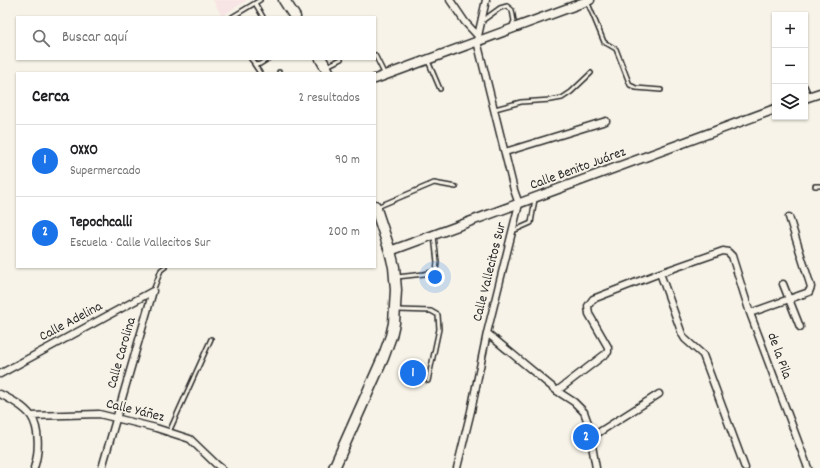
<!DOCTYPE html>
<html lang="es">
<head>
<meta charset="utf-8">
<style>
  :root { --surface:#fff; --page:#f2f2f2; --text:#202124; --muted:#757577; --line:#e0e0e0; --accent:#1a73e8 }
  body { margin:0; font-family:Dekko,sans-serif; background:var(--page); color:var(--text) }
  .controls { position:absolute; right:12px; top:12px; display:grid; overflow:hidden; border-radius:0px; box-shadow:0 1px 3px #0004 }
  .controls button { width:36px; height:36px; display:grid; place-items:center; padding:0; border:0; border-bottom:1px solid var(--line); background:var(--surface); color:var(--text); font:20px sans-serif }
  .you { position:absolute; left:435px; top:277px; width:14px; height:14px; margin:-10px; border:3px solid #fff; border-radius:50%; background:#1a73e8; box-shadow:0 0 0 6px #1a73e833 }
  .badge { display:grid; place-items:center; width:26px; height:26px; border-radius:50%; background:var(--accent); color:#fff; font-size:13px; font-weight:700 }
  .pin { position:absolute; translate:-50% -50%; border:2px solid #fff; box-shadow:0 1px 4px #0006 }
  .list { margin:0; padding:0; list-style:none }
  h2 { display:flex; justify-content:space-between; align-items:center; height:52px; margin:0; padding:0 16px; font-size:17px }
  h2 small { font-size:13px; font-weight:400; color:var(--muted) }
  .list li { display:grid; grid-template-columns:26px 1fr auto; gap:12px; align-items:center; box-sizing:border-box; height:72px; padding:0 16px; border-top:1px solid var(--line) }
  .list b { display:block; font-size:15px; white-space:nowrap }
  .list p { margin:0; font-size:13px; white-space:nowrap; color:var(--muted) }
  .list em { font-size:13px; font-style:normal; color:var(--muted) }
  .icon { flex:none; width:22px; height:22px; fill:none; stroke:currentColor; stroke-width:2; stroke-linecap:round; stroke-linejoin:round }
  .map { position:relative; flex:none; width:820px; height:468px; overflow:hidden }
  .search { position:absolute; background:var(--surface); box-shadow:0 1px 3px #0004; left:16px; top:16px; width:360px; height:44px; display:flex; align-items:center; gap:10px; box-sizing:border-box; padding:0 14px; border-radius:0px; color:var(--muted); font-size:15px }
  .panel { position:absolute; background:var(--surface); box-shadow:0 1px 3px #0004; left:16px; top:72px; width:360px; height:196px; border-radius:0px }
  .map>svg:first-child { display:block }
  .built { fill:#f7e4e4 }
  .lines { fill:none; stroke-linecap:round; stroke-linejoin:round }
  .service-casing { stroke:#2b2b2b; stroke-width:6 }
  .minor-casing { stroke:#2b2b2b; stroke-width:9 }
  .tertiary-casing { stroke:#2b2b2b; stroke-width:11 }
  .primary-casing { stroke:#2b2b2b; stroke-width:13 }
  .service { stroke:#f7f3e8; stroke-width:3 }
  .minor { stroke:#f7f3e8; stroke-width:6 }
  .tertiary { stroke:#f7f3e8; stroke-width:8 }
  .primary { stroke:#f7f3e8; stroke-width:10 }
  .labels { text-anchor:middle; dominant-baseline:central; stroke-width:3.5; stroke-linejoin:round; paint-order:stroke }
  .street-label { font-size:14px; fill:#2b2b2b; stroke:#f7f3e8 }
</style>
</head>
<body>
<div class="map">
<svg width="820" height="468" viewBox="0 0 820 468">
  <rect width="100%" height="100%" fill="#f7f3e8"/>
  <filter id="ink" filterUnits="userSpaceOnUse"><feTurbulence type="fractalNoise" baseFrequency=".025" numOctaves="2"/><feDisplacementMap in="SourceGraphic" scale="8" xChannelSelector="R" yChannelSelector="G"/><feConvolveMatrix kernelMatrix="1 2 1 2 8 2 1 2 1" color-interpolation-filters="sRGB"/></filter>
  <g filter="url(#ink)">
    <path class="built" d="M213,0H247L222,16Z"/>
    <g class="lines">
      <defs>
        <path id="service" d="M587,1L604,42L616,49L630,85L636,88L661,90
          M255,3L263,17
          M232,17L260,0
          M482,21L500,8L507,6L512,10L514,21L511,28
          M375,55L385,75
          M251,59L256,65L260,64L268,59
          M428,61L440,89
          M254,64L260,73
          M327,66L341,59
          M279,72V73
          M805,86L809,95
          M495,109L521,102L551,100L562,98L571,92L591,73
          M815,186H820
          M377,207L434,183L456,187
          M513,231L531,223L535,199
          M397,277L424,274L436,271L437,262L434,236
          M153,291L161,270L165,267
          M398,310L431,311L438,315L439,329L428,381
          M169,432L211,339"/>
        <path id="minor" d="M450,0L465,22L478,36L477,41L514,190L519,204L487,333L471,411L457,468
          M478,36L486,0
          M505,152L606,121
          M660,273L682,334L685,339L703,355L745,468
          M783,284L800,327
          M750,313L809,292L811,287L789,217
          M487,333L557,391L574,402L584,412L588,423L596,468
          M0,374L153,291
          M557,391L608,352V347L589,314L588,306L593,299L660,273L723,251L728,252L732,256L750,313L808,468
          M0,394C10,399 24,406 31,416C40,429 39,453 34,468
          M31,416L99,414L156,428L190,439L216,464L221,468
          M590,438L659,394
          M102,468L153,291"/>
        <path id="tertiary" d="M375,79L590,0
          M805,98L820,93
          M390,251L775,109"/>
        <path id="primary" d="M284,0L295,17
          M321,59L329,73
          M334,468L383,358L391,336L394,323L396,290L394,267L390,251L375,206"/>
      </defs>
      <use href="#service" class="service-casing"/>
      <use href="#minor" class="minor-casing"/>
      <use href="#tertiary" class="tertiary-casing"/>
      <use href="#primary" class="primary-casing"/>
      <use href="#service" class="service"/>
      <use href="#minor" class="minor"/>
      <use href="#tertiary" class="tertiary"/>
      <use href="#primary" class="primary"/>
    </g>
  </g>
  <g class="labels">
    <g class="street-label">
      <text transform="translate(578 169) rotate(-20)">Calle Benito Juárez</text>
      <text transform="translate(490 272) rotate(-76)">Calle Vallecitos Sur</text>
      <text transform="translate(71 322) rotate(-28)">Calle Adelina</text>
      <text transform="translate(122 353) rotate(-74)">Calle Carolina</text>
      <text transform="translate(779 356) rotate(70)">de la Pila</text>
      <text transform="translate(135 411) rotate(14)">Calle Yáñez</text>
    </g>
  </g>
</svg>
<div class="controls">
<button>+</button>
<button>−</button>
<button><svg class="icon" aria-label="layers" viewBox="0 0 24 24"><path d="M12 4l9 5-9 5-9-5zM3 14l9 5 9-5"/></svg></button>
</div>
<div class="you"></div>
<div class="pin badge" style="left:413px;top:373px">1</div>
<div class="pin badge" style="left:586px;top:437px">2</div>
<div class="search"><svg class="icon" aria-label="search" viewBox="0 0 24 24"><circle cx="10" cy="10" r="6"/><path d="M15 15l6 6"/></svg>Buscar aquí</div>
<section class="panel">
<h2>Cerca<small>2 resultados</small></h2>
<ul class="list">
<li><span class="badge">1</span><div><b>OXXO</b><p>Supermercado</p></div><em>90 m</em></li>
<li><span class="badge">2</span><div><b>Tepochcalli</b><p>Escuela · Calle Vallecitos Sur</p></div><em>200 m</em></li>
</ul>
</section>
</div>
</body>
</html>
